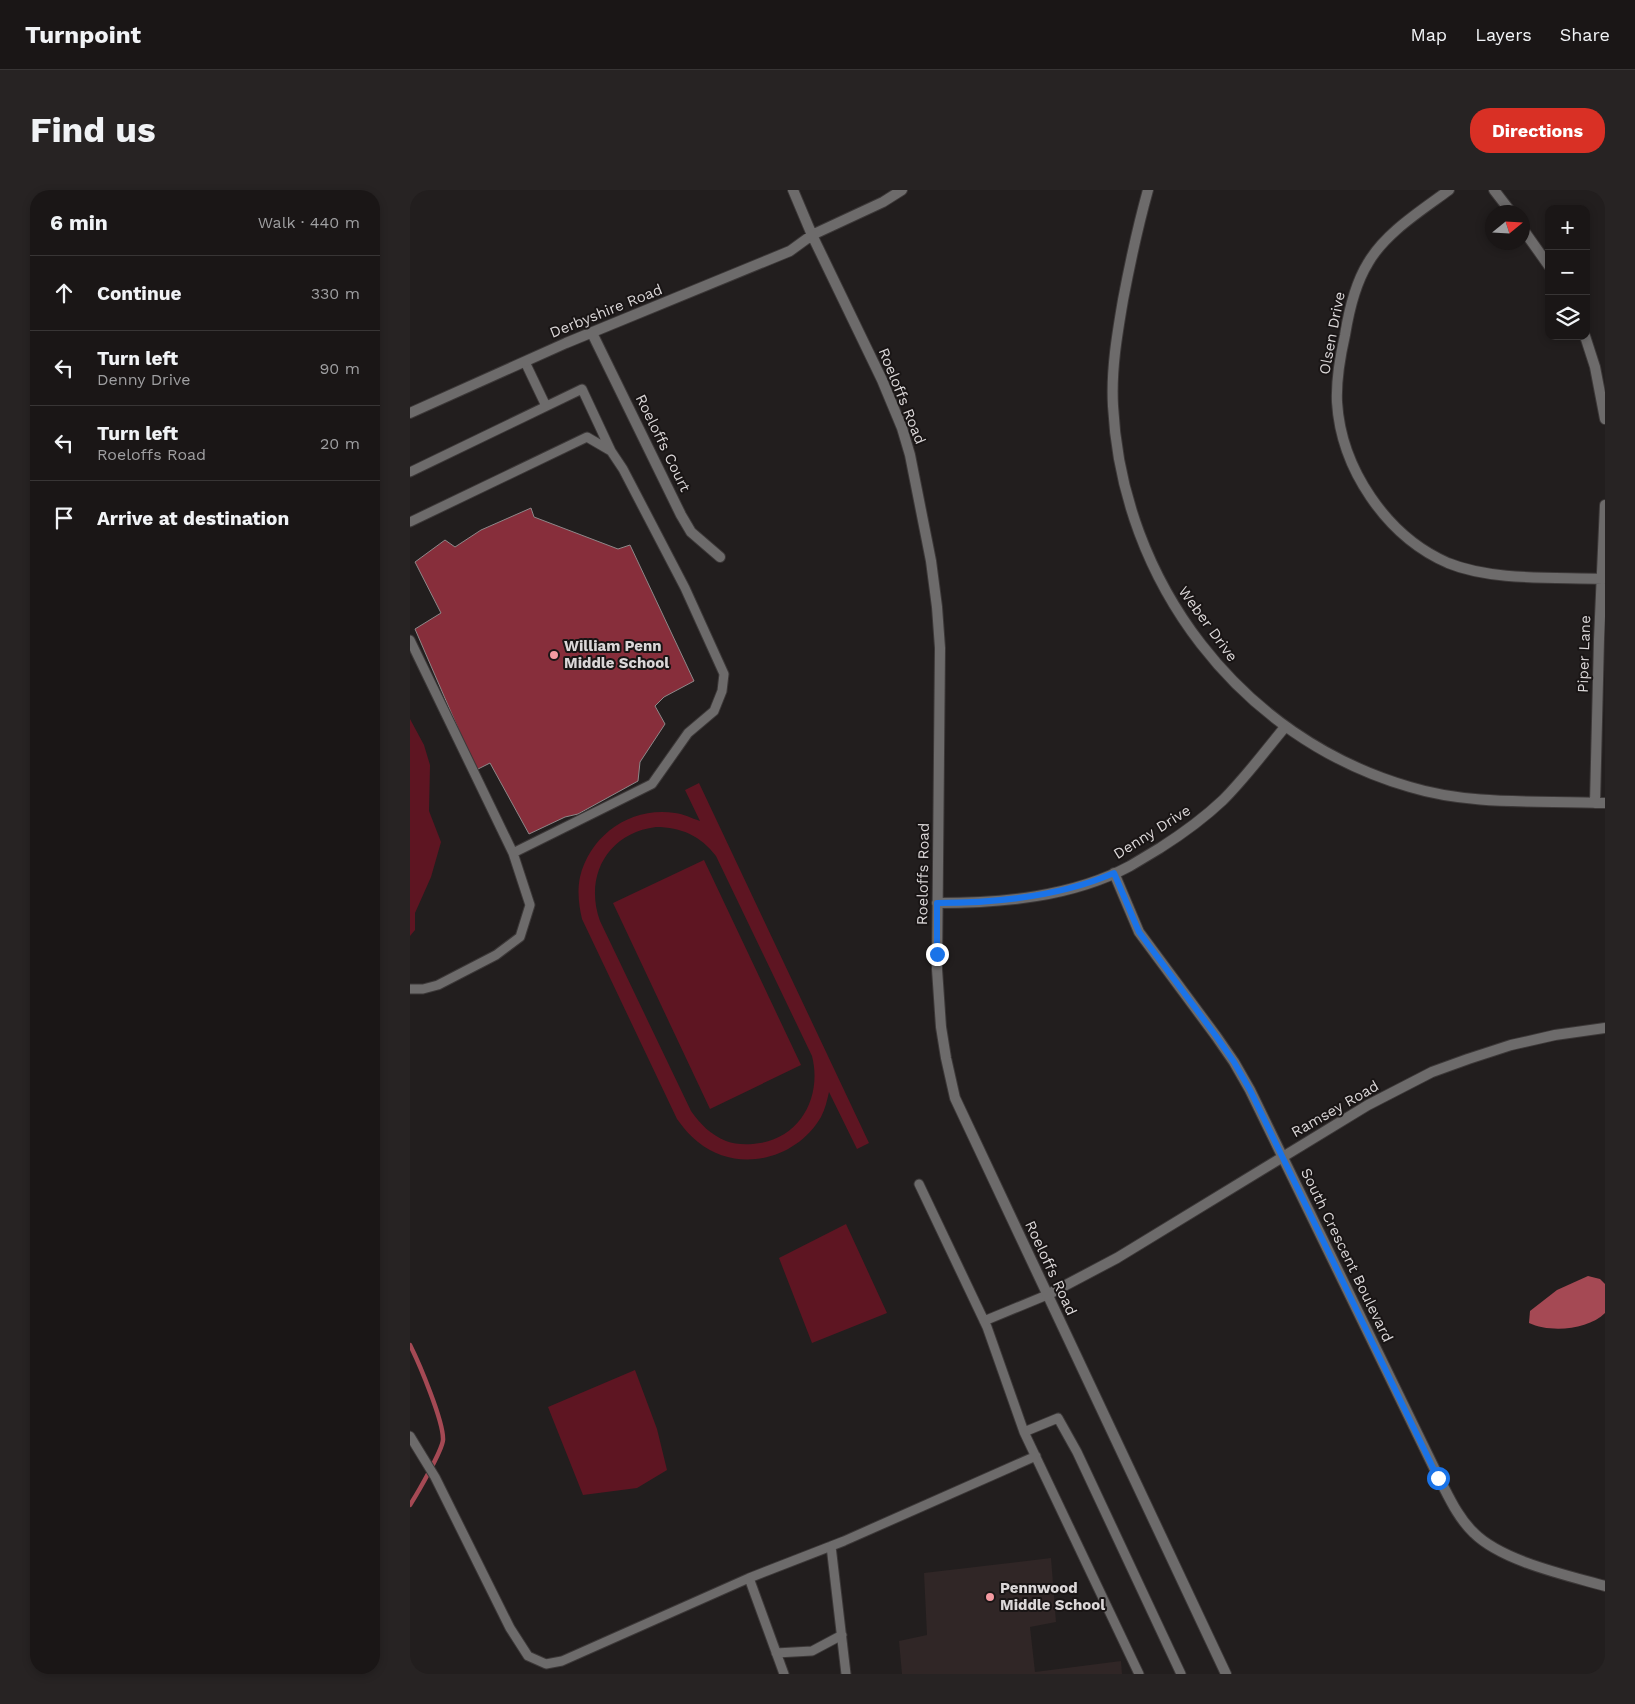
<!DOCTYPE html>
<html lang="en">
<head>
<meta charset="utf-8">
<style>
  :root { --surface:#1a1616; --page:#272323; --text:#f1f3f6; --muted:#9f9fa1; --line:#383535; --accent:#d93025 }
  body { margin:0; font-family:"Work Sans",sans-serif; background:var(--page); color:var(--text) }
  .controls { position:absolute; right:15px; top:15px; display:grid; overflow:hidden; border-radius:10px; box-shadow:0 2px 8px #0003 }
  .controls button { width:45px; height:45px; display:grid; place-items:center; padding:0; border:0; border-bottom:1px solid var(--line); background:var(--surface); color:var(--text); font:25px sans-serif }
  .compass { position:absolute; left:1075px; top:15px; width:45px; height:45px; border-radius:50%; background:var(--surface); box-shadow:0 2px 8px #0003; rotate:72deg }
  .stop { position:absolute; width:15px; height:15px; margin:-11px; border:4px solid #1a73e8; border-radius:50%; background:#fff }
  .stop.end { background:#1a73e8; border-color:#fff; box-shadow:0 1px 5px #0008 }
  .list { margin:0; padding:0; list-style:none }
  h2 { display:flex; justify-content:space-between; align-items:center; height:65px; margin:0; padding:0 20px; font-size:21px }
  h2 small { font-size:16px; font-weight:400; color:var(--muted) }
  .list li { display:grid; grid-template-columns:32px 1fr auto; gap:15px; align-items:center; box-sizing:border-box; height:75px; padding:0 20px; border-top:1px solid var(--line) }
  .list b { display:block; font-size:19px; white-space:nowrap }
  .list p { margin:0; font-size:16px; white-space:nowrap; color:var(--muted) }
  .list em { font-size:16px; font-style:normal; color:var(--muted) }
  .icon { flex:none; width:28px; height:28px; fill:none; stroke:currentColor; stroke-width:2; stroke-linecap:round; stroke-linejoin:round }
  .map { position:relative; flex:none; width:1195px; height:1484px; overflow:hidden; border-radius:20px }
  header { display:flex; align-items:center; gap:30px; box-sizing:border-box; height:70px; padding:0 25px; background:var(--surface); border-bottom:1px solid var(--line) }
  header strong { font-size:24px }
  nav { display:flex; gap:28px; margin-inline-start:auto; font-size:18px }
  .intro { display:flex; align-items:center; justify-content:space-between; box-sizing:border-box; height:120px; padding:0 30px }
  h1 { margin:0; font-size:35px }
  .button { padding:12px 22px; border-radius:20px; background:var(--accent); color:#fff; font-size:18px; font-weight:700 }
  main { display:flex; gap:30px; padding:0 30px }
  aside { flex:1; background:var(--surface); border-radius:20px; box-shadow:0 2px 8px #0003 }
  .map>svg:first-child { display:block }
  .built { fill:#302626 }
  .green { fill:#5e1522; fill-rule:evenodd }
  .water { fill:#a54954 }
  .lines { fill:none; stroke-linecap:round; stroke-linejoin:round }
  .stream { stroke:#a54954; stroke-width:4.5 }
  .building { fill:#872e3b; stroke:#8e8889 }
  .lane-casing { stroke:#3c3838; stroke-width:11 }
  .street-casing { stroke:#3c3838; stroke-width:12 }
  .lane { stroke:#6d6b6b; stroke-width:9 }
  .street { stroke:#6d6b6b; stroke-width:10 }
  .route { stroke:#1a73e8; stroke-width:6 }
  .poi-dot { fill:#f49aa1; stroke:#191515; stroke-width:2 }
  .labels { text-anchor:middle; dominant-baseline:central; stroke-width:4; stroke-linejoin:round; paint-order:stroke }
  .street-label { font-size:15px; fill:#dbd7d8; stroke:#191515 }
  .poi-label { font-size:15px; font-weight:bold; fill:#dbd7d8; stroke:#191515; text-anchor:start }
</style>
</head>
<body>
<header>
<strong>Turnpoint</strong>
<nav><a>Map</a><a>Layers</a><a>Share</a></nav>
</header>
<div class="intro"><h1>Find us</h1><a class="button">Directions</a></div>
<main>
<aside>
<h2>6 min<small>Walk · 440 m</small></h2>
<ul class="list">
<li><svg class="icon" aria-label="ahead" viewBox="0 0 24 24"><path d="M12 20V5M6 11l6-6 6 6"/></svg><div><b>Continue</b></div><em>330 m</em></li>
<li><svg class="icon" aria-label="left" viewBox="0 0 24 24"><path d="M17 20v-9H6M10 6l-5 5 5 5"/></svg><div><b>Turn left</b><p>Denny Drive</p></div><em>90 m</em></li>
<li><svg class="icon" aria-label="left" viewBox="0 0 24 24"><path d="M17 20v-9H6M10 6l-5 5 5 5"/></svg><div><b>Turn left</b><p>Roeloffs Road</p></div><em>20 m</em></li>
<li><svg class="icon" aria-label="arrive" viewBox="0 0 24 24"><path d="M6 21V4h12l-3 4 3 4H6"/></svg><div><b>Arrive at destination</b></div></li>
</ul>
</aside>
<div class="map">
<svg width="1195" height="1484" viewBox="0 0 1195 1484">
  <rect width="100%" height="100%" fill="#221e1e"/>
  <path class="built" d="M641,1368L646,1432L620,1437L625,1482L711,1471L712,1484H492L489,1451L517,1445L514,1383Z"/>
  <path class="green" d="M0,529L14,555L20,575L19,621L31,652L21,687L5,723V740L0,746Z
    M289,593L459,953L447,959L419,902C417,911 415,919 411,927C386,970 327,984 288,952C279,945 273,937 267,929L172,729C169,716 167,701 170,687C180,645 221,616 265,623C274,624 281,628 290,631L275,600ZM246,637C271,637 291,646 306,666L402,866C412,905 392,946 350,953C339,955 326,955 316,951C301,945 290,934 281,921L190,731C174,687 197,643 246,637Z
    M294,670L391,875L300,919L203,713Z
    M436,1034L477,1123L402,1153L369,1068Z
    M225,1180L247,1239L257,1280L227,1298L173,1305L138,1217Z"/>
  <path class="water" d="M1178,1086L1190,1089L1195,1094V1123C1178,1140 1140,1143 1119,1133L1120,1121L1147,1100Z"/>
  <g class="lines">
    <path class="stream" d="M0,1155C9,1173 34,1232 33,1250C32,1261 7,1304 0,1315"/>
  </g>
  <path class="building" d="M121,318L124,327L208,359L220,355L284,491L254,507L245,516L255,534L230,572L228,591L168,624L155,627L119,644L80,573L66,580L5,439L31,423L5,372L35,350L45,357L71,340Z"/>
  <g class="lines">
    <defs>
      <path id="lane" d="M115,172L136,216
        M0,282L172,199L201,261
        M0,332L177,247L201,261L213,279L275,398L314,484L312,501L304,521L278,543L242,594L103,663
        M0,450L103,663L120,715L110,747L86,765L28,795L13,799H0
        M509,994L577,1137L614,1242L729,1484
        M574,1131L637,1105
        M614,1242L648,1228L667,1262L771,1484
        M0,1246L25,1287L100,1438L118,1466L136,1474L152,1471L339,1388L374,1484
        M421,1356L436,1484
        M339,1388L434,1351L626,1266
        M366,1463L402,1461L432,1445"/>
      <path id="street" d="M383,0L402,45L472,190L492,238L500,265L521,371L527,417L530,458L527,779L531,837L536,868L545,908L816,1484
        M738,0C728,36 720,73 713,110C707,145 701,180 703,216C712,392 830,548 1000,597C1062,616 1130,610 1195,613
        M1039,0C1012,20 975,43 958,73C945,94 939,120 935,145C930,167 926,189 927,212C931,278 976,346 1038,373C1082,391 1144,387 1192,389
        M1084,0L1101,22
        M1112,38L1139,76
        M182,143L271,325L281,342L310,367
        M1175,146L1185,177L1195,229
        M0,223L156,153L380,61L402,45L473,12L492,0
        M1185,613L1189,449L1195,315
        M704,683L729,742L806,846L824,872L840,900L1029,1288C1039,1307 1048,1328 1064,1343C1092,1371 1156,1385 1195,1396
        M527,713C592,713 662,707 720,676C730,670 740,664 750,658C772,644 794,628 813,610C836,587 855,561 875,537
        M637,1105L707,1068L958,915L1022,882L1058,869L1101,855L1145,845L1195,838"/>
    </defs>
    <use href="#lane" class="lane-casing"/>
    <use href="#street" class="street-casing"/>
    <use href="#lane" class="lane"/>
    <use href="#street" class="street"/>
  </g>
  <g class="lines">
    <path class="route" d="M527,764V713C587,713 649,707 704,683L729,742L806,846L824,872L840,900L1028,1288"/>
  </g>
  <g class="poi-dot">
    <circle cx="144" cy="465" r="5"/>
    <circle cx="580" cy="1407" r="5"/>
  </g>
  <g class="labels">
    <g class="street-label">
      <text transform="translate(196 121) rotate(-22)">Derbyshire Road</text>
      <text transform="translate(922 143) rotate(-79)">Olsen Drive</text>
      <text transform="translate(492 206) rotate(68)">Roeloffs Road</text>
      <text transform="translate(253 253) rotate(64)">Roeloffs Court</text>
      <text transform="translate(798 434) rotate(54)">Weber Drive</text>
      <text transform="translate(1174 464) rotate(-88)">Piper Lane</text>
      <text transform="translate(742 642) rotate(-32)">Denny Drive</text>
      <text transform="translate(513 684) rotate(-89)">Roeloffs Road</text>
      <text transform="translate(925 919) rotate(-30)">Ramsey Road</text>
      <text transform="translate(937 1065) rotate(64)">South Crescent Boulevard</text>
      <text transform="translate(641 1078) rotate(65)">Roeloffs Road</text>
    </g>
    <g class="poi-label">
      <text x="154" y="456">William Penn<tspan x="154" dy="17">Middle School</tspan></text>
      <text x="590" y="1398">Pennwood<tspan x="590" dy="17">Middle School</tspan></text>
    </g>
  </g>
</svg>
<div class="controls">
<button>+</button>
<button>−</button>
<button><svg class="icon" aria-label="layers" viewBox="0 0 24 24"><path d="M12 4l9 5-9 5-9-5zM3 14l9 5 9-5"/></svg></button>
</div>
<svg class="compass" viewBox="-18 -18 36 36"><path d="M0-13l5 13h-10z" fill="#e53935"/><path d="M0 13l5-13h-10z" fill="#9f9fa1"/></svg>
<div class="stop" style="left:1028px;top:1288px"></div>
<div class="stop end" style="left:527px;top:764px"></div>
</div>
</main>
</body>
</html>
